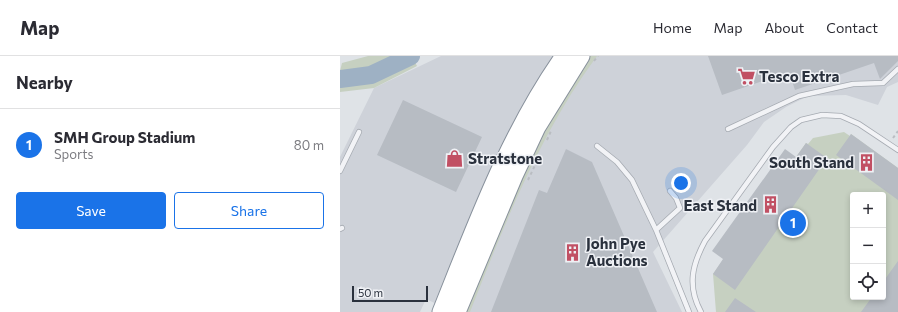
<!DOCTYPE html>
<html lang="en">
<head>
<meta charset="utf-8">
<style>
  :root { --surface:#fff; --page:#f7f7f7; --text:#2b2b33; --muted:#7c7c81; --line:#e1e1e2; --accent:#1a73e8 }
  body { margin:0; font-family:Commissioner,sans-serif; background:var(--page); color:var(--text) }
  .controls { position:absolute; right:12px; bottom:12px; display:grid; overflow:hidden; border-radius:4px; box-shadow:0 2px 6px #0003 }
  .controls button { width:36px; height:36px; display:grid; place-items:center; padding:0; border:0; border-bottom:1px solid var(--line); background:var(--surface); color:var(--text); font:20px sans-serif }
  .scale { position:absolute; left:12px; bottom:10px; width:76px; box-sizing:border-box; padding-left:4px; border:2px solid #2a313d; border-top:0; font-size:11px; line-height:14px; white-space:nowrap; color:#2a313d; -webkit-text-stroke:3px #eff1f5; paint-order:stroke }
  .you { position:absolute; left:341px; top:127px; width:14px; height:14px; margin:-10px; border:3px solid #fff; border-radius:50%; background:#1a73e8; box-shadow:0 0 0 6px #1a73e833 }
  .badge { display:grid; place-items:center; width:26px; height:26px; border-radius:50%; background:var(--accent); color:#fff; font-size:13px; font-weight:700 }
  .pin { position:absolute; translate:-50% -50%; border:2px solid #fff; box-shadow:0 1px 4px #0006 }
  .list { margin:0; padding:0; list-style:none }
  h2 { display:flex; justify-content:space-between; align-items:center; height:52px; margin:0; padding:0 16px; font-size:17px }
  h2 small { font-size:13px; font-weight:400; color:var(--muted) }
  .list li { display:grid; grid-template-columns:26px 1fr auto; gap:12px; align-items:center; box-sizing:border-box; height:72px; padding:0 16px; border-top:1px solid var(--line) }
  .list b { display:block; font-size:15px; white-space:nowrap }
  .list p { margin:0; font-size:13px; white-space:nowrap; color:var(--muted) }
  .list em { font-size:13px; font-style:normal; color:var(--muted) }
  .actions { display:flex; gap:8px; padding:12px 16px }
  .actions a { flex:1; padding:9px 0; border:1px solid var(--accent); border-radius:4px; text-align:center; font-size:14px; color:var(--accent) }
  .actions .main { background:var(--accent); color:#fff }
  .icon { flex:none; width:22px; height:22px; fill:none; stroke:currentColor; stroke-width:2; stroke-linecap:round; stroke-linejoin:round }
  .map { position:relative; flex:none; width:558px; height:256px; overflow:hidden }
  header { display:flex; align-items:center; gap:24px; box-sizing:border-box; height:56px; padding:0 20px; background:var(--surface); border-bottom:1px solid var(--line) }
  header strong { font-size:19px }
  nav { display:flex; gap:22px; margin-inline-start:auto; font-size:14px }
  main { display:flex }
  aside { flex:1; background:var(--surface) }
  .map>svg:first-child { display:block }
  .built { fill:#ced2d9 }
  .green { fill:#c6d0c1; fill-rule:evenodd }
  .lines { fill:none; stroke-linecap:round; stroke-linejoin:round }
  .river { stroke:#9eb1c4; stroke-width:18 }
  .building { fill:#b7bcc3 }
  .lane-casing { stroke:#a5aab1; stroke-width:6 }
  .highway-casing { stroke:#88919c; stroke-width:19 }
  .path { stroke:#babdc2; stroke-width:2; stroke-dasharray:3 3; stroke-linecap:butt }
  .lane { stroke:#f2f3f6; stroke-width:4.5 }
  .highway { stroke:#fff; stroke-width:17 }
  .labels { text-anchor:middle; dominant-baseline:central; stroke-width:3; stroke-linejoin:round; paint-order:stroke }
  .poi-label { font-size:15px; font-weight:bold; fill:#2a313d; stroke:#eff1f5; text-anchor:start }
</style>
</head>
<body>
<header>
<strong>Map</strong>
<nav><a>Home</a><a>Map</a><a>About</a><a>Contact</a></nav>
</header>
<main>
<aside>
<h2>Nearby<small></small></h2>
<ul class="list">
<li><span class="badge">1</span><div><b>SMH Group Stadium</b><p>Sports</p></div><em>80 m</em></li>
</ul>
<div class="actions"><a class="main">Save</a><a>Share</a></div>
</aside>
<div class="map">
<svg width="558" height="256" viewBox="0 0 558 256">
  <rect width="100%" height="100%" fill="#dfe3e7"/>
  <path class="built" d="M101,0H558V26L547,31L538,49L506,39L468,40L446,51L424,66L407,89L313,196L342,256H114L86,243L80,256H0V101L34,32Z"/>
  <path class="green" d="M28,0H72L77,10L34,32L0,36V15L2,7Z
    M250,0H257C200,77 165,167 130,256H124L198,84Z
    M504,76L510,80L511,78L558,112V256H376L373,218L456,101L466,87L468,88L473,82ZM513,139H543V241H513Z"/>
  <g class="lines">
    <path class="river" d="M0,23L31,19L71,0"/>
  </g>
  <path class="building" d="M368,0H558V5L540,23L534,7L455,34L449,16L382,39Z
    M63,44L142,81L116,136L37,99Z
    M511,78L558,112V144L496,99Z
    M466,87L487,102L395,234L373,218L383,203L372,195L445,93L456,101Z
    M226,93L252,106L317,256H151L199,134L207,137Z
    M558,205V256H521L532,241H543V226Z
    M395,242L416,256H385Z"/>
  <g class="lines">
    <defs>
      <path id="lane" d="M388,73L459,40L513,28L543,27L558,13
        M257,90L277,106L292,124L316,174L349,256
        M0,115L19,76
        M0,173L2,172
        M316,174L340,152L336,142L330,135
        M361,256C347,230 352,209 365,185L433,91L451,71L461,64L482,59L501,60L519,68L558,94"/>
      <path id="highway" d="M101,256C136,169 169,78 224,0
        M117,256L174,120L197,71L241,0"/>
    </defs>
    <use href="#lane" class="lane-casing"/>
    <use href="#highway" class="highway-casing"/>
    <path class="path" d="M557,0L558,4
      M254,5L258,0
      M553,82L558,75
      M207,84L211,75
      M188,124L199,101"/>
    <use href="#lane" class="lane"/>
    <use href="#highway" class="highway"/>
  </g>
  <defs>
    <symbol id="supermarket-bare" viewBox="-9 -9 18 18"><path d="M-6-5.5h2.5l.6 2H6L4.5 2H-2.5L-4.4-4H-6ZM-1.5 3.2a1.3 1.3 0 1 0 .1 0ZM3 3.2a1.3 1.3 0 1 0 .1 0Z" fill="#c15064" stroke="#eff1f5" stroke-width="2.5" paint-order="stroke"/></symbol>
    <symbol id="shop-bare" viewBox="-9 -9 18 18"><path d="M-5-2.5h2.3a2.7 3.5 0 0 1 5.4 0H5L5.5 6h-11ZM-1.5-2.5h3a1.5 2.3 0 0 0-3 0Z" fill="#c15064" stroke="#eff1f5" stroke-width="2.5" paint-order="stroke"/></symbol>
    <symbol id="building-bare" viewBox="-9 -9 18 18"><path d="M-4-6H4V6H1V3H-1V6H-4ZM-2.5-4.3h1.7v1.8h-1.7ZM.8-4.3h1.7v1.8H.8ZM-2.5-1h1.7V.8h-1.7ZM.8-1h1.7V.8H.8Z" fill="#c15064" stroke="#eff1f5" stroke-width="2.5" paint-order="stroke"/></symbol>
  </defs>
  <g fill-rule="evenodd">
    <use href="#supermarket-bare" x="394" y="8" width="25" height="25"/>
    <use href="#shop-bare" x="102" y="90" width="25" height="25"/>
    <use href="#building-bare" x="514" y="94" width="25" height="25"/>
    <use href="#building-bare" x="418" y="136" width="25" height="25"/>
    <use href="#building-bare" x="220" y="184" width="25" height="25"/>
  </g>
  <g class="labels">
    <g class="poi-label">
      <text x="419" y="20">Tesco Extra</text>
      <text x="128" y="102">Stratstone</text>
      <text x="514" y="106" text-anchor="end">South Stand</text>
      <text x="417" y="149" text-anchor="end">East Stand</text>
      <text x="246" y="187">John Pye<tspan x="246" dy="17">Auctions</tspan></text>
    </g>
  </g>
</svg>
<div class="controls">
<button>+</button>
<button>−</button>
<button><svg class="icon" aria-label="locate" viewBox="0 0 24 24"><circle cx="12" cy="12" r="6"/><path d="M12 2v4M12 18v4M2 12h4M18 12h4"/></svg></button>
</div>
<div class="scale">50 m</div>
<div class="you"></div>
<div class="pin badge" style="left:453px;top:167px">1</div>
</div>
</main>
</body>
</html>
